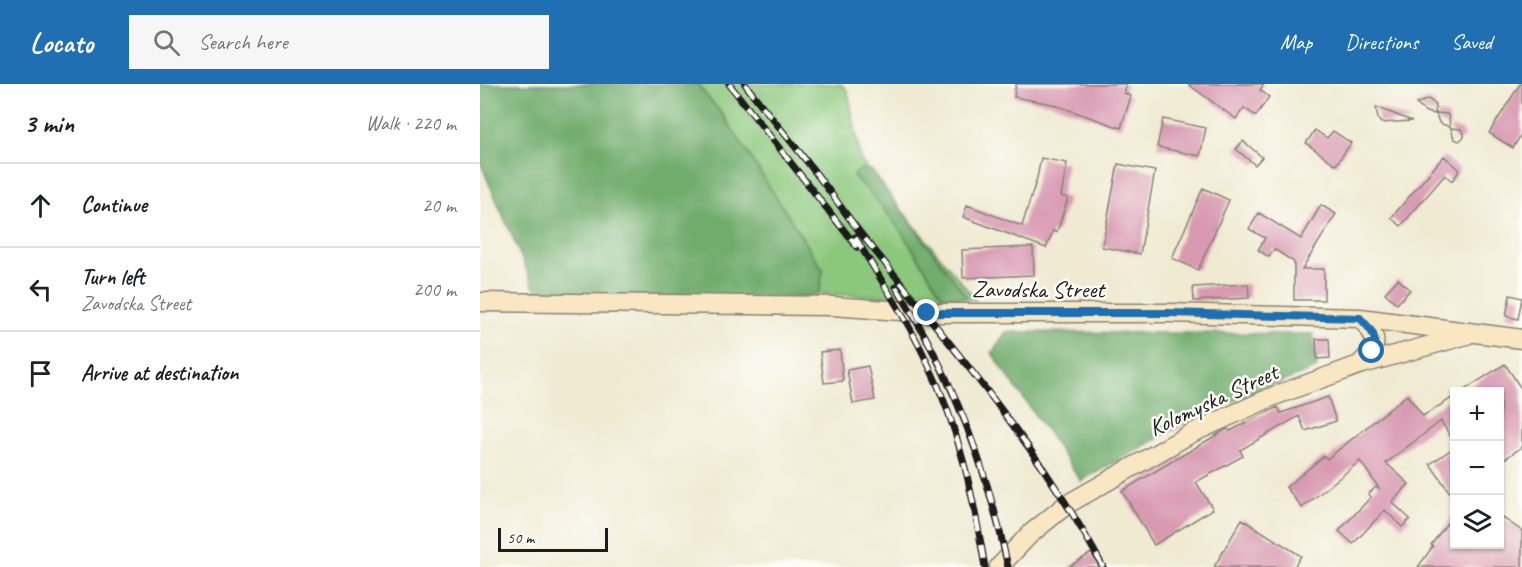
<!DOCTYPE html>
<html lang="en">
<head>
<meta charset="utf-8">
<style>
  :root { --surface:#fff; --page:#f6f6f6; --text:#202124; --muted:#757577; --line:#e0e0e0; --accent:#1f6fb2 }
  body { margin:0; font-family:Caveat,sans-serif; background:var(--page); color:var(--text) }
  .controls { position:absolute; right:18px; bottom:18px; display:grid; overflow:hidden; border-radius:0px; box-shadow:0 2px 4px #0004 }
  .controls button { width:54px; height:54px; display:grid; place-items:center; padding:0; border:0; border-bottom:2px solid var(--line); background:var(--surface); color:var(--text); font:30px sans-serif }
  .scale { position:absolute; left:18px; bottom:15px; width:110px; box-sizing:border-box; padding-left:6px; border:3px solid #1c1c1c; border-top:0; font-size:16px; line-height:21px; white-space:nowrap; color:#1c1c1c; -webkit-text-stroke:4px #fdfcf7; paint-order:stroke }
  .stop { position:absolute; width:18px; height:18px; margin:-14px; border:4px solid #1f6fb2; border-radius:50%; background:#fff }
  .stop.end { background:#1f6fb2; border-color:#fff; box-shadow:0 2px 6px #0008 }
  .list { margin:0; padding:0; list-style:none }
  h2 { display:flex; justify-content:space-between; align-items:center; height:78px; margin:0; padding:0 24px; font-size:26px }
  h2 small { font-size:20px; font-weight:400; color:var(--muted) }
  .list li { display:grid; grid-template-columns:39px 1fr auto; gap:18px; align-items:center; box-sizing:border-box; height:84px; padding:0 24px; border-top:2px solid var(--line) }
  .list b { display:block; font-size:22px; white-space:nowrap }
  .list p { margin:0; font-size:20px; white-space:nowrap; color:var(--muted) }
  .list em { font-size:20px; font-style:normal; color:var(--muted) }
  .icon { flex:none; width:33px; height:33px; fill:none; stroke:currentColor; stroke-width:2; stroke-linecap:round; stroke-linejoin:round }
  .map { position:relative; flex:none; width:1042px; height:483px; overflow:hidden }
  header { display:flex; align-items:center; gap:36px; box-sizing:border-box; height:84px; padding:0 30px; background:var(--accent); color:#fff }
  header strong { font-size:28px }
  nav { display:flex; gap:33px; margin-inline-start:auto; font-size:21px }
  .search { width:420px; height:54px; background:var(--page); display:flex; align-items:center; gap:15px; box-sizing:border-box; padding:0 21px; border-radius:0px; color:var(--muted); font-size:22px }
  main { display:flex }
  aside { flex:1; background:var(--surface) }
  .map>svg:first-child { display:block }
  .green { fill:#8bc77c; stroke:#54724c; stroke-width:1.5 }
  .forest { fill:#70ac6c; stroke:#466444; stroke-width:1.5 }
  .building { fill:#d899b1 }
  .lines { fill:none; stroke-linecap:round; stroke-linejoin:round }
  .secondary-casing { stroke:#868377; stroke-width:21 }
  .secondary { stroke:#f9e7c3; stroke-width:18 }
  .rail-casing { stroke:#1c1c1c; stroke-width:7 }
  .rail { stroke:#fdfcf7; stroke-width:4.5; stroke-dasharray:14; stroke-linecap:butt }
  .route { stroke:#1f6fb2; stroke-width:8 }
  .labels { text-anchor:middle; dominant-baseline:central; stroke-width:5; stroke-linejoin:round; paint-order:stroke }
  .street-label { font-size:24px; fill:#1c1c1c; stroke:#fdfcf7 }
</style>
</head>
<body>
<header>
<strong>Locato</strong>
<div class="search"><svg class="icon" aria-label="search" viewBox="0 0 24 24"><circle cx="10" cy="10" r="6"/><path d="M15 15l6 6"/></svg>Search here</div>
<nav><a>Map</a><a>Directions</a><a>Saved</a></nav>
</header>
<main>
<aside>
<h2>3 min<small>Walk · 220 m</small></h2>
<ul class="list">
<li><svg class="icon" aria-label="ahead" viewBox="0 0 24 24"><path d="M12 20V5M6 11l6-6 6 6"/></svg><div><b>Continue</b></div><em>20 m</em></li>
<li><svg class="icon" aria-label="left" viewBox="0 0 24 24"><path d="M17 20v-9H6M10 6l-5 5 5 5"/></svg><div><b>Turn left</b><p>Zavodska Street</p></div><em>200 m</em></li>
<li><svg class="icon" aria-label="arrive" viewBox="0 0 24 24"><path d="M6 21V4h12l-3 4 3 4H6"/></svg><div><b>Arrive at destination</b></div></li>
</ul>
</aside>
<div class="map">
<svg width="1042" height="483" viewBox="0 0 1042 483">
  <rect width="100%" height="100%" fill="#fdfcf7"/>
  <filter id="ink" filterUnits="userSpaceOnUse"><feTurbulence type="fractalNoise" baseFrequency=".0167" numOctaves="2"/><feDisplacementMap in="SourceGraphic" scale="12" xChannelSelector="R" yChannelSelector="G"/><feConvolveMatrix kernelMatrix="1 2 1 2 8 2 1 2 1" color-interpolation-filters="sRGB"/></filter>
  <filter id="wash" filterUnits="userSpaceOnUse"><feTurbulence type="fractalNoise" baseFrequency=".008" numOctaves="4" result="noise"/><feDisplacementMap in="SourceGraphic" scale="24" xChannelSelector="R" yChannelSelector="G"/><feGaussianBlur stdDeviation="1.35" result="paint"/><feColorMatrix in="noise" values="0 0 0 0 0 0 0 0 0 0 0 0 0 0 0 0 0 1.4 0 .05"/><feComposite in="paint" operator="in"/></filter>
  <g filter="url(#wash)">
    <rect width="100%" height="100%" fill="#f0ead2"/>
    <path class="green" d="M217,0H361L368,7L381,77L496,216L339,210L343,186L245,34Z"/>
    <path class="forest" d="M0,0H217L245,34L343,186L339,210L322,214L57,210L0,78Z
      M381,85L391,86L487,213L462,212C436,170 410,125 373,92Z
      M526,248L833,250L837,284L721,330L601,397L512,269Z"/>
    <g id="blocks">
      <path class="building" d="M536,0H647L644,9L651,12L641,44L572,20L534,13Z
        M708,0H784L780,6L789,13L776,32L764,24L756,35Z
        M1040,0H1042V49L1033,64L1009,49Z
        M948,15L955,20V30L946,28L936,20Z
        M896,23L932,37L901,39L898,35Z
        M956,29L967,30L969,33L970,43L959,39Z
        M683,35L726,44L720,72L677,63Z
        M971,44L981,45L984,49V53L979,57L974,55Z
        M835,46L847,54L853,47L871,59L856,81L826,59Z
        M763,57L782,73L775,81L756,65Z
        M964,72L979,85L978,89L972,97L965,91L921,142L911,134Z
        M561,74L587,79L581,112L588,114L577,148L573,147L566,164L483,133L487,121L542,142L557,94Z
        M638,80L675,87L660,170L622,163Z
        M723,104L749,116L718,186L692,174Z
        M841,121L856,130L822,185H844V216H814V178L794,165L789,173L778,166L785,154L769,145L779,129L821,155Z
        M553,163L554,191L483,194L482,166Z
        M918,195L930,206L917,220L905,209Z
        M768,200L769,214L714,217L713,203Z
        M1030,211L1042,214L1038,235L1026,232Z
        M836,255H849L850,274L837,275Z
        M360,266L363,297L344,299L340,268Z
        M1025,280L1042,306V363L1020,378V308H981Z
        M388,282L395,316L373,320L367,286Z
        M927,311L943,332L975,312V360L961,337L906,379L929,400L912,418L930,435L922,443L905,426L873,460L859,447L891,413L888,410L896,403L899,404L880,377L822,424L806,403L844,372L847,375Z
        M848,313L856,337L825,347L819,332L760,366L763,372L716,398L733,425L674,461L642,407L745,346L748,345L750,347L798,323L801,329Z
        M975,363V416L950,380Z
        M975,428V460H1020V432L1042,447V483H938L953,462L951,461Z
        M762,435L821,472L814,483H734Z
        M611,469L620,483H588Z"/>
    </g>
  </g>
  <g filter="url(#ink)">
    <use href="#blocks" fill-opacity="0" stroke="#868377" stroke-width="1.5"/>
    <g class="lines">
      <defs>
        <path id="secondary" d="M0,218L352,222L447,229H689L880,234L1042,255
          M879,281C900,261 899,254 880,234
          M519,483L549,451L586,421L712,349L794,312L879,281L987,251"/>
      </defs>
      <use href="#secondary" class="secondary-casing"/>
      <use href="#secondary" class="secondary"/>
      <defs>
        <path id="rail" d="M249,0L377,163
          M265,0C291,34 319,66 344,100C360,121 374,142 391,162C473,263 562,368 623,483
          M375,153C400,195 428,236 448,280C480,346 493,412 505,483
          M416,203C472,290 507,382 528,483"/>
      </defs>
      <use href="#rail" class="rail-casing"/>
      <use href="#rail" class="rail"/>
    </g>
  </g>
  <g class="lines" filter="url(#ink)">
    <path class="route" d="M447,229H689L880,234C890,245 899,252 892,267"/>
  </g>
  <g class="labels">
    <g class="street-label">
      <text x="558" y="205">Zavodska Street</text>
      <text transform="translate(733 316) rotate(-25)">Kolomyska Street</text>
    </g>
  </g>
</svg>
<div class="controls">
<button>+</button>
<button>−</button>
<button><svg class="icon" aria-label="layers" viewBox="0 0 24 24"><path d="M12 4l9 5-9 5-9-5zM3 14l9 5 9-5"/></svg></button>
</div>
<div class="scale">50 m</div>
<div class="stop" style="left:892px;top:267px"></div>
<div class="stop end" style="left:447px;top:229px"></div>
</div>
</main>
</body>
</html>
